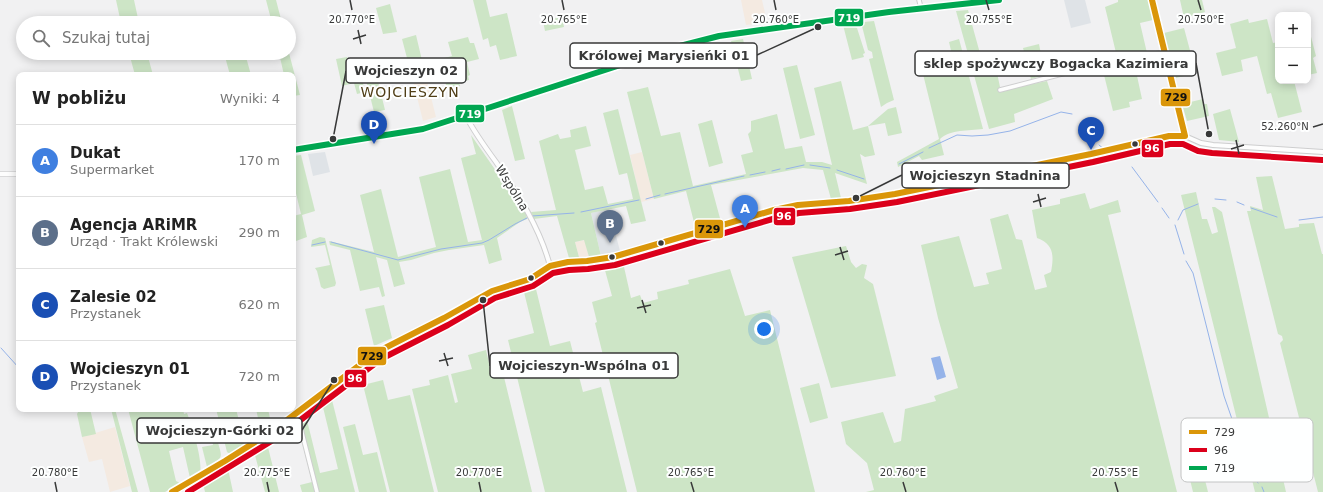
<!DOCTYPE html>
<html lang="pl">
<head>
<meta charset="utf-8">
<style>
  :root { --surface:#fff; --page:#f6f6f6; --text:#222; --muted:#767676; --line:#e0e0e0; --accent:#0f766e }
  body { margin:0; font-family:"DejaVu Sans",sans-serif; background:var(--page); color:var(--text) }
  .controls { position:absolute; right:12px; top:12px; display:grid; overflow:hidden; border-radius:8px; box-shadow:0 2px 10px #0003 }
  .controls button { width:36px; height:36px; display:grid; place-items:center; padding:0; border:0; border-bottom:1px solid var(--line); background:var(--surface); color:var(--text); font:20px sans-serif }
  .you { position:absolute; left:764px; top:329px; width:14px; height:14px; margin:-10px; border:3px solid #fff; border-radius:50%; background:#1a73e8; box-shadow:0 0 0 6px #1a73e833 }
  .badge { display:grid; place-items:center; width:26px; height:26px; border-radius:50%; background:var(--accent); color:#fff; font-size:13px; font-weight:700 }
  .pin { position:absolute; translate:-50% -33px; filter:drop-shadow(0 1px 2px #0008) }
  .pin::after { content:''; position:absolute; top:21px; width:14px; height:12px; background:inherit; clip-path:polygon(0 0,100% 0,50% 100%) }
  .list { margin:0; padding:0; list-style:none }
  h2 { display:flex; justify-content:space-between; align-items:center; height:52px; margin:0; padding:0 16px; font-size:17px }
  h2 small { font-size:13px; font-weight:400; color:var(--muted) }
  .list li { display:grid; grid-template-columns:26px 1fr auto; gap:12px; align-items:center; box-sizing:border-box; height:72px; padding:0 16px; border-top:1px solid var(--line) }
  .list b { display:block; font-size:15px; white-space:nowrap }
  .list p { margin:0; font-size:13px; white-space:nowrap; color:var(--muted) }
  .list em { font-size:13px; font-style:normal; color:var(--muted) }
  .icon { flex:none; width:22px; height:22px; fill:none; stroke:currentColor; stroke-width:2; stroke-linecap:round; stroke-linejoin:round }
  .map { position:relative; flex:none; width:1323px; height:492px; overflow:hidden }
  .search { position:absolute; background:var(--surface); box-shadow:0 2px 10px #0003; left:16px; top:16px; width:280px; height:44px; display:flex; align-items:center; gap:10px; box-sizing:border-box; padding:0 14px; border-radius:22px; color:var(--muted); font-size:15px }
  .panel { position:absolute; background:var(--surface); box-shadow:0 2px 10px #0003; left:16px; top:72px; width:280px; height:340px; border-radius:8px }
  .map>svg:first-child { display:block }
  .built { fill:#dfe3e7 }
  .industrial { fill:#f4eae1 }
  .green { fill:#cde5c6 }
  .water { fill:#95b3e9 }
  .lines { fill:none; stroke-linecap:round; stroke-linejoin:round }
  .stream { stroke:#95b3e9; stroke-width:1 }
  .minor-casing { stroke:#cececf; stroke-width:5.5 }
  .tertiary-casing { stroke:#cececf; stroke-width:6 }
  .secondary-casing { stroke:#cececf; stroke-width:6 }
  .minor { stroke:#fdfdfd; stroke-width:3.5 }
  .tertiary { stroke:#fdfdfd; stroke-width:4 }
  .secondary { stroke:#fdfdfd; stroke-width:4.5 }
  .bus-1-casing { stroke:#feffff; stroke-width:9 }
  .bus-2-casing { stroke:#feffff; stroke-width:9 }
  .bus-3-casing { stroke:#feffff; stroke-width:9 }
  .bus-1 { stroke:#da9609; stroke-width:6 }
  .bus-2 { stroke:#db001b; stroke-width:6 }
  .bus-3 { stroke:#00a651; stroke-width:6 }
  .ticks { fill:none; stroke:#383939; stroke-width:1.5 }
  .bus-dot { fill:#383939; stroke:#feffff; stroke-width:1.5 }
  .labels { text-anchor:middle; dominant-baseline:central; stroke-width:4; stroke-linejoin:round; paint-order:stroke }
  .street-label { font-size:12px; fill:#383939; stroke:#feffff }
  .quarter-label { font-size:14px; letter-spacing:1px; fill:#503e17; stroke:#feffff }
  .key { fill:#feffff; stroke:#c3c4c4; stroke-width:1 }
  .key-label { font-size:11px; fill:#383939 }
  .ticks-label { font-size:10px; text-anchor:middle; fill:#383939; stroke:#feffff; stroke-width:4; stroke-linejoin:round; paint-order:stroke }
  .leader { fill:none; stroke:#383939; stroke-width:1.5 }
  .callout-dot { fill:#383939; stroke:#feffff; stroke-width:1.5 }
  .callout { fill:#feffff; stroke:#383939; stroke-width:1.5 }
  .callout-label { font-size:13px; text-anchor:middle; font-weight:bold; fill:#383939 }
  .line-badge { stroke:#feffff; stroke-width:1.5 }
  .badge-label { font-size:11px; text-anchor:middle; font-weight:bold; fill:#fff }
  .pale-badge-label { font-size:11px; text-anchor:middle; font-weight:bold; fill:#111 }
</style>
</head>
<body>
<div class="map">
<svg width="1323" height="492" viewBox="0 0 1323 492">
  <rect width="100%" height="100%" fill="#f1f1f2"/>
  <path class="built" d="M1064,0H1085L1091,23L1071,28Z
    M325,152L330,172L313,176L308,154Z
    M609,209L620,251L601,256L591,213Z"/>
  <path class="industrial" d="M741,0H762L765,13L764,15L757,19L755,21V24L746,25Z
    M425,73L436,117L423,121L412,77Z
    M642,152L654,199L641,202L630,155Z
    M585,240L589,257H579L575,242Z
    M115,427L130,486L110,492L102,459L89,462L82,437Z"/>
  <path class="green" d="M116,0H134L139,23H121Z
    M266,0H276L282,23H272Z
    M473,0H486L490,17L507,13L517,56L500,60L496,45L490,47L488,38L483,40Z
    M1118,0H1148L1153,20L1140,23L1147,53L1133,57H1117L1105,7L1118,2Z
    M1180,0H1202L1205,12L1184,18Z
    M390,4L397,32L383,34L376,8Z
    M968,10L981,57L993,54L1000,87L998,91L1047,81L1053,99L1014,114L1015,122L989,129L956,11Z
    M562,17L564,27L545,31L543,21Z
    M1248,19L1249,23L1267,19L1273,43L1278,42V81H1294L1302,112L1278,118L1271,93L1267,94L1257,56L1241,60L1243,71L1222,76L1216,53L1236,48L1230,24Z
    M874,21L894,100L887,103L881,107L869,59L873,58L872,52L868,50L862,26L864,22Z
    M852,24L857,28L865,53L863,54L864,57L852,60L843,25Z
    M1308,25L1316,56L1313,58L1317,73L1308,75Z
    M1184,28L1196,73L1176,78L1164,33Z
    M416,35L425,73L412,77L402,39Z
    M468,37L470,43H474L479,59L467,62L470,75L468,76L469,80L459,82L460,86L447,89L440,59L452,56L448,42Z
    M743,39L752,79L741,81L731,41Z
    M959,39L983,129C968,131 951,129 940,139L944,155L922,160L919,156L898,167L897,162L939,139L922,70L939,65V63L953,59L949,42Z
    M1039,44L1045,75L1031,79L1023,48Z
    M129,53H147L153,75H135Z
    M224,53H242L243,57H246L251,75H230Z
    M279,53H289L300,95L293,96V75H284Z
    M347,57L351,71L360,70L365,92L357,94L354,83L342,86L336,59Z
    M1134,62L1142,99L1129,102L1130,107L1113,111L1102,67L1119,63Z
    M374,65L385,110L374,112L363,68Z
    M797,65L815,135L800,139L783,68Z
    M841,81L853,130L868,126L888,109L896,107L902,133L888,136L885,123L868,126L875,155L865,157L860,154L867,184L835,173L841,198L831,199L823,170L803,168L711,185L721,222L696,230L686,191L654,199L627,92L648,87L661,136L680,132L693,186L746,174L741,155L753,152L748,134L751,131V121L777,114L785,149L802,146L806,162H822L832,165L814,88Z
    M1203,99V104H1207L1209,116L1187,121L1182,104Z
    M512,106L525,159L515,161L502,110Z
    M618,109L646,221L631,224L626,206L591,213L601,256L589,257L584,240L575,242L579,257L569,258L557,216L534,219L531,212L556,210L539,141L558,134L560,139L571,137L570,130L586,126L591,146L575,150L585,190L603,186L608,204L633,199L627,173L619,175L603,113Z
    M1230,109L1239,142L1219,140L1213,114Z
    M712,120L723,163L709,167L698,124Z
    M471,135L526,214L527,219L520,222L497,238L502,260L489,264L484,245L449,250L434,253L411,260L399,262L405,284L394,287L387,260L376,257L385,296L382,297L379,287L360,291L350,250L330,245L329,241L374,252L360,195L381,189L398,257L436,247L419,177L450,169L468,242L482,240L461,158L476,154Z
    M301,155L315,211L302,215L307,237L296,241L293,238V216L301,214L293,181V156Z
    M1272,176L1285,229L1299,227V224L1314,223L1322,254H1323V492H1318L1280,343L1283,340L1282,336L1278,334L1247,211H1251L1250,206L1263,210L1256,177Z
    M1196,192L1202,219H1207L1212,234L1218,232L1212,207H1215L1222,212L1286,492H1255L1181,195Z
    M1085,193L1090,209L1118,200L1121,212L1108,215L1177,492H866L874,490L867,463L846,444L841,422L883,412L894,443L901,441L905,409L936,401L934,396L958,388L938,318L921,245L959,236L974,287L989,284L986,273L1002,269L990,219L1008,214L1016,239L1022,240L1035,290L1047,287L1044,275L1051,272C1054,256 1054,244 1037,238L1032,210L1060,204V199Z
    M320,237L325,238L336,283L335,286L324,289L321,287L317,271L315,268L330,265L325,245L311,247L312,240Z
    M846,246L851,262L856,268L862,264L867,265L864,278L873,284L896,376L831,388L792,257Z
    M622,258L631,298L640,295L643,303L658,299L657,292L689,284L688,280L730,269L745,316L770,310L815,492H637L595,323L597,322L592,302L612,296L603,263Z
    M534,281L550,346L570,341L583,392L601,387L627,492H545L508,340L534,333L522,284Z
    M384,305L392,338L374,346L365,309Z
    M486,350L492,376L503,373L532,492H438L412,389L430,385L429,380L448,375L455,403L458,402L451,374L472,369L468,355Z
    M383,380L388,400L410,395L434,492H390L363,385Z
    M819,383L828,418L810,423L800,388Z
    M330,392L355,492H302L300,485L312,482L296,418L305,412L320,473L338,469L321,399Z
    M85,409H90L96,434L82,437L77,414L79,410Z
    M111,409H115L138,492H132Z
    M128,409H183L184,414L187,413C192,426 203,460 200,473L190,478L183,447L169,451L176,481L180,483L165,492H150Z
    M216,409H236L245,444L230,454L227,452Z
    M256,409H268L271,423L265,427L264,424L258,418Z
    M355,424L363,455L377,452L387,492H359L343,427Z
    M217,439C222,458 225,457 207,467L202,447L213,445L212,440Z
    M266,439L279,492H265L253,448Z
    M1198,452L1208,492H1193L1184,455Z
    M227,464L233,492H205L202,479Z"/>
  <path class="water" d="M940,356L946,377L937,380L931,358Z"/>
  <g class="lines">
    <path class="stream" d="M1099,145L1104,149
      M929,148L957,135L972,136L988,135L1010,131L1061,112L1072,114
      M899,164L923,152
      M810,165L830,168
      M1132,167L1158,202
      M786,169L804,165
      M837,170L864,179
      M772,171L780,169
      M750,175L765,172
      M665,194L744,176
      M646,199L660,195
      M1215,199L1226,200
      M1237,202L1244,205
      M1162,208L1169,218
      M1251,208L1277,217
      M581,212L639,200
      M532,216L574,213
      M1178,220L1183,210L1198,204
      M1299,220L1323,217
      M1175,225L1184,254
      M331,242L398,260L441,249L482,243L489,240L515,224L529,217
      M312,245L325,242
      M1186,261L1193,273L1224,396L1249,468L1252,475L1258,483
      M1,348L19,368
      M1262,487L1264,492"/>
    <defs>
      <path id="minor" d="M919,0L921,8
        M1152,0L1185,136
        M1000,90L1085,68L1165,52
        M297,413L317,492"/>
      <path id="tertiary" d="M466,116C474,132 485,147 496,162C518,194 540,228 550,266
        M172,492L225,461L274,430L377,352L444,318L492,291L530,279L550,266L568,262L587,261L613,257L774,210L798,205L849,201L895,194L1091,154L1169,136H1185L1201,143L1213,145L1323,152"/>
      <path id="secondary" d="M293,150L423,129L676,47L719,36L768,29L889,12L999,0
        M0,174H19"/>
    </defs>
    <use href="#minor" class="minor-casing"/>
    <use href="#tertiary" class="tertiary-casing"/>
    <use href="#secondary" class="secondary-casing"/>
    <use href="#minor" class="minor"/>
    <use href="#tertiary" class="tertiary"/>
    <use href="#secondary" class="secondary"/>
    <defs>
      <path id="bus-1" d="M1152,0L1185,136
        M172,492L225,461L274,430L377,352L444,318L492,291L530,279L550,266L568,262L587,261L613,257L774,210L798,205L849,201L895,194L1091,154L1169,136H1185"/>
      <path id="bus-2" d="M188,492L278,437L381,359L448,325L495,298L533,286L553,273L569,270L588,269L615,265L776,218L799,213L850,209L897,202L1093,162L1170,144H1183L1198,151L1212,153L1322,160"/>
      <path id="bus-3" d="M293,150L423,129L676,47L719,36L889,12L999,0"/>
    </defs>
    <use href="#bus-1" class="bus-1-casing"/>
    <use href="#bus-2" class="bus-2-casing"/>
    <use href="#bus-3" class="bus-3-casing"/>
    <use href="#bus-1" class="bus-1"/>
    <use href="#bus-2" class="bus-2"/>
    <use href="#bus-3" class="bus-3"/>
  </g>
  <path class="ticks" d="M350,0L352,10M562,0L564,10M774,0L776,10M986,0L989,10M1198,0L1201,10M358,30L361,44M353,39L366,35M1313,127L1323,124M1236,140L1239,154M1231,149L1244,145M1038,194L1041,207M1033,202L1046,198M840,247L844,260M835,255L848,251M642,300L646,313M637,308L651,305M444,353L448,366M439,361L453,358M55,482L57,492M267,482L269,492M479,482L481,492M691,482L694,492M903,482L906,492M1115,482L1118,492"/>
  <g class="bus-dot">
    <circle cx="1135" cy="144" r="3.5"/>
    <circle cx="661" cy="243" r="3.5"/>
    <circle cx="612" cy="257" r="3.5"/>
    <circle cx="531" cy="278" r="3.5"/>
  </g>
  <g class="labels">
    <g class="street-label">
      <text transform="translate(512 188) rotate(58)">Wspólna</text>
    </g>
    <g class="quarter-label">
      <text x="410" y="92">WOJCIESZYN</text>
    </g>
  </g>
  <rect x="1181" y="418" width="132" height="64" rx="6" class="key"/>
  <rect x="1189" y="430" width="18" height="4" fill="#da9609"/>
  <rect x="1189" y="448" width="18" height="4" fill="#db001b"/>
  <rect x="1189" y="466" width="18" height="4" fill="#00a651"/>
  <g class="key-label">
    <text x="1214" y="436">729</text>
    <text x="1214" y="454">96</text>
    <text x="1214" y="472">719</text>
  </g>
  <g class="ticks-label">
    <text x="352" y="23">20.770°E</text>
    <text x="564" y="23">20.765°E</text>
    <text x="776" y="23">20.760°E</text>
    <text x="989" y="23">20.755°E</text>
    <text x="1201" y="23">20.750°E</text>
    <text x="1285" y="130">52.260°N</text>
    <text x="55" y="476">20.780°E</text>
    <text x="267" y="476">20.775°E</text>
    <text x="479" y="476">20.770°E</text>
    <text x="691" y="476">20.765°E</text>
    <text x="903" y="476">20.760°E</text>
    <text x="1115" y="476">20.755°E</text>
  </g>
  <path class="leader" d="M818 27L757 55M1209 134L1196 63M333 139L346 71M856 198L902 175M483 300L490 366M334 380L302 430"/>
  <g class="callout-dot">
    <circle cx="818" cy="27" r="4"/>
    <circle cx="1209" cy="134" r="4"/>
    <circle cx="333" cy="139" r="4"/>
    <circle cx="856" cy="198" r="4"/>
    <circle cx="483" cy="300" r="4"/>
    <circle cx="334" cy="380" r="4"/>
  </g>
  <g class="callout">
    <rect x="570" y="43" width="187" height="25" rx="4"/>
    <rect x="915" y="51" width="281" height="25" rx="4"/>
    <rect x="346" y="58" width="120" height="25" rx="4"/>
    <rect x="902" y="163" width="167" height="25" rx="4"/>
    <rect x="490" y="353" width="188" height="25" rx="4"/>
    <rect x="137" y="418" width="165" height="25" rx="4"/>
  </g>
  <g class="callout-label">
    <text x="664" y="60">Królowej Marysieńki 01</text>
    <text x="1056" y="68">sklep spożywczy Bogacka Kazimiera</text>
    <text x="406" y="75">Wojcieszyn 02</text>
    <text x="985" y="180">Wojcieszyn Stadnina</text>
    <text x="584" y="370">Wojcieszyn-Wspólna 01</text>
    <text x="220" y="435">Wojcieszyn-Górki 02</text>
  </g>
  <g class="line-badge">
    <rect x="834" y="8" width="30" height="19" rx="4" fill="#00a651"/>
    <rect x="1160" y="88" width="31" height="19" rx="4" fill="#da9609"/>
    <rect x="455" y="104" width="30" height="19" rx="4" fill="#00a651"/>
    <rect x="1141" y="139" width="23" height="19" rx="4" fill="#db001b"/>
    <rect x="773" y="207" width="23" height="19" rx="4" fill="#db001b"/>
    <rect x="694" y="219" width="30" height="20" rx="4" fill="#da9609"/>
    <rect x="357" y="346" width="30" height="20" rx="4" fill="#da9609"/>
    <rect x="344" y="369" width="23" height="19" rx="4" fill="#db001b"/>
  </g>
  <g class="badge-label">
    <text x="849" y="22">719</text>
    <text x="470" y="118">719</text>
    <text x="1152" y="152">96</text>
    <text x="784" y="220">96</text>
    <text x="355" y="382">96</text>
  </g>
  <g class="pale-badge-label">
    <text x="1176" y="101">729</text>
    <text x="709" y="233">729</text>
    <text x="372" y="360">729</text>
  </g>
</svg>
<div class="controls">
<button>+</button>
<button>−</button>
</div>
<div class="you"></div>
<div class="pin badge" style="left:745px;top:228px;background:#3f7fe0">A</div>
<div class="pin badge" style="left:610px;top:243px;background:#5c6f8a">B</div>
<div class="pin badge" style="left:1091px;top:150px;background:#1a4fb4">C</div>
<div class="pin badge" style="left:374px;top:144px;background:#1a4fb4">D</div>
<div class="search"><svg class="icon" aria-label="search" viewBox="0 0 24 24"><circle cx="10" cy="10" r="6"/><path d="M15 15l6 6"/></svg>Szukaj tutaj</div>
<section class="panel">
<h2>W pobliżu<small>Wyniki: 4</small></h2>
<ul class="list">
<li><span class="badge" style="background:#3f7fe0">A</span><div><b>Dukat</b><p>Supermarket</p></div><em>170 m</em></li>
<li><span class="badge" style="background:#5c6f8a">B</span><div><b>Agencja ARiMR</b><p>Urząd · Trakt Królewski</p></div><em>290 m</em></li>
<li><span class="badge" style="background:#1a4fb4">C</span><div><b>Zalesie 02</b><p>Przystanek</p></div><em>620 m</em></li>
<li><span class="badge" style="background:#1a4fb4">D</span><div><b>Wojcieszyn 01</b><p>Przystanek</p></div><em>720 m</em></li>
</ul>
</section>
</div>
</body>
</html>
